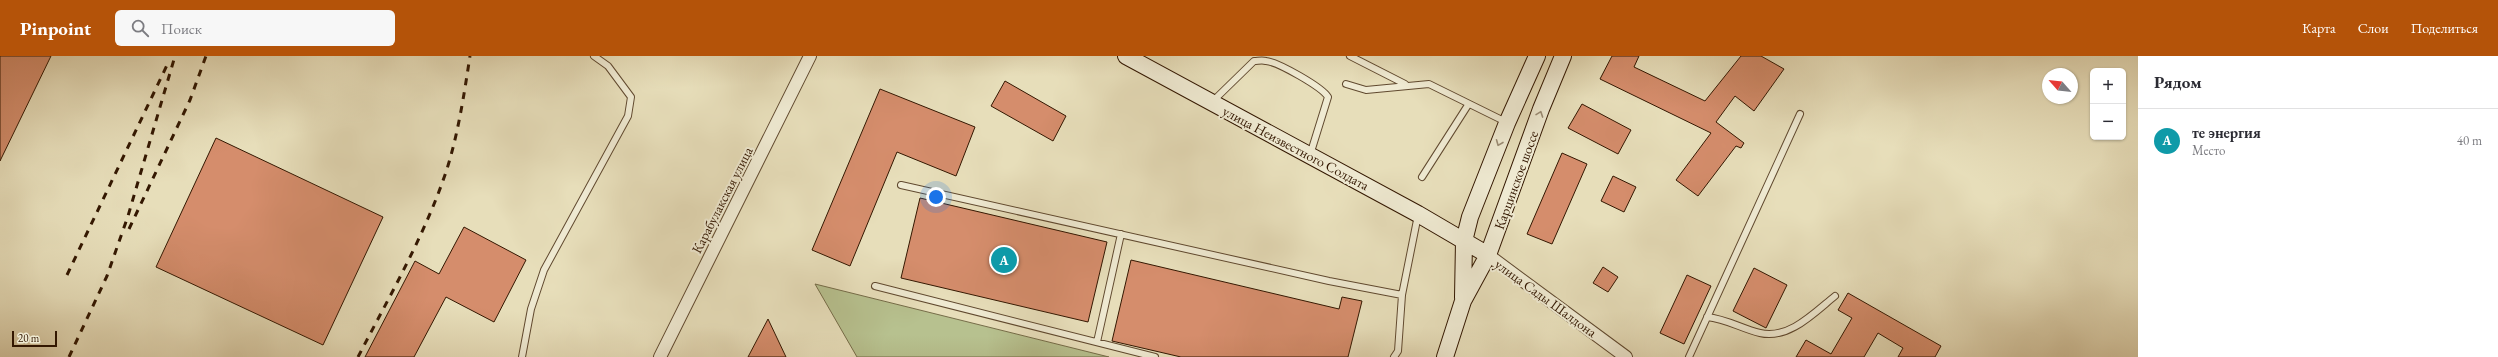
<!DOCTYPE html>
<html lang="ru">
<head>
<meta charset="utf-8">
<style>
  :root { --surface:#fff; --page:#f7f7f7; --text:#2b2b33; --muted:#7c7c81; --line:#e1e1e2; --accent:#b45309 }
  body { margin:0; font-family:"EB Garamond",serif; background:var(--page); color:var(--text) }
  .controls { position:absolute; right:12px; top:12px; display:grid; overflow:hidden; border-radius:6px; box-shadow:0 1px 3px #0004 }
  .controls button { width:36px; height:36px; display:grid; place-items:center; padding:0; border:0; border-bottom:1px solid var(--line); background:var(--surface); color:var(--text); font:20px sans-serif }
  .compass { position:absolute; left:2042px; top:12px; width:36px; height:36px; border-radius:50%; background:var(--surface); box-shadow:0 1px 3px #0004; rotate:297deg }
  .scale { position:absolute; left:12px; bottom:10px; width:45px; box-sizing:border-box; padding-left:4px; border:2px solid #331701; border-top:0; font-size:11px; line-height:14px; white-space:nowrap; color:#331701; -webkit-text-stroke:3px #efead2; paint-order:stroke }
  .you { position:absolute; left:936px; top:141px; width:14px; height:14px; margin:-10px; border:3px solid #fff; border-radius:50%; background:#1a73e8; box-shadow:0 0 0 6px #1a73e833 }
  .badge { display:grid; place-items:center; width:26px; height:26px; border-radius:50%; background:var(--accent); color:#fff; font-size:13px; font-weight:700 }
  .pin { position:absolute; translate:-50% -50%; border:2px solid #fff; box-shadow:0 1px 4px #0006 }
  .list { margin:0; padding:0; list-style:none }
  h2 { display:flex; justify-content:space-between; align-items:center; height:52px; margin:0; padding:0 16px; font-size:17px }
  h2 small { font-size:13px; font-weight:400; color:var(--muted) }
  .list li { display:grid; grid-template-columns:26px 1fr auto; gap:12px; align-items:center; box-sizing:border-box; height:64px; padding:0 16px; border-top:1px solid var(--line) }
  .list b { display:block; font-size:15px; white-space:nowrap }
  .list p { margin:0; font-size:13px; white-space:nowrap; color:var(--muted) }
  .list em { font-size:13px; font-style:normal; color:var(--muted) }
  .icon { flex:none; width:22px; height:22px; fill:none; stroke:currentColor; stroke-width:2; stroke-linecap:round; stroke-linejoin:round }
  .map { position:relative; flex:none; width:2138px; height:301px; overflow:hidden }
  header { display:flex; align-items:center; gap:24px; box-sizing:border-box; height:56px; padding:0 20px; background:var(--accent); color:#fff }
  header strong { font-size:19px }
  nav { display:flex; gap:22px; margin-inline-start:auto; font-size:14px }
  .search { width:280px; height:36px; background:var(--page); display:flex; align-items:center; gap:10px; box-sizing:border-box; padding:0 14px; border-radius:6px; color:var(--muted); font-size:15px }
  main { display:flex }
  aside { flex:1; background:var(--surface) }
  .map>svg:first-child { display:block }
  .green { fill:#b7c18f; stroke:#756c48 }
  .building { fill:#d58d6c; stroke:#331701 }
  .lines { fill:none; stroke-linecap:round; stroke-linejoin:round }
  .lane-casing { stroke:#60492f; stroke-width:8 }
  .street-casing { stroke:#60492f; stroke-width:14 }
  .secondary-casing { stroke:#331701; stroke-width:18 }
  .lane { stroke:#efead2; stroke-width:6 }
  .street { stroke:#efead2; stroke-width:12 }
  .secondary { stroke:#efead2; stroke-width:16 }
  .rail { stroke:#331701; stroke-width:3; stroke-dasharray:7 7; stroke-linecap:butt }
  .oneway { stroke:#9a8b74 }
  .labels { text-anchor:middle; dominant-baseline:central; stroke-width:4; stroke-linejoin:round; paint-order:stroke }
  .street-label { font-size:14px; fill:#331701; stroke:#efead2 }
</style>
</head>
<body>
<header>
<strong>Pinpoint</strong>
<div class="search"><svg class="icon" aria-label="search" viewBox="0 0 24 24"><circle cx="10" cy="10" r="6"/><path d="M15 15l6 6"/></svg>Поиск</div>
<nav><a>Карта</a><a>Слои</a><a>Поделиться</a></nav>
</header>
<main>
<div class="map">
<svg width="2138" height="301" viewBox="0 0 2138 301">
  <rect width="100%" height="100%" fill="#e7deba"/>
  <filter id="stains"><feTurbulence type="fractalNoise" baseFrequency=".005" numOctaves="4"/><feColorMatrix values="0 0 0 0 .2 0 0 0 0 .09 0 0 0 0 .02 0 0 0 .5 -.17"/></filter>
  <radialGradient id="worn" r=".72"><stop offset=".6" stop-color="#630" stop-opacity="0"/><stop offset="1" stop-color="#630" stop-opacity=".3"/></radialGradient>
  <path class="green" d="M815,228L1109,301H857Z"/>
  <path class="building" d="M0,0H51L0,105Z
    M1612,0H1639L1634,11L1705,45L1741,0H1761L1784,13L1754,55L1735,40L1716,66L1744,87L1741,92L1736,90L1698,140L1676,124L1711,77L1600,23Z
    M1005,25L1066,60L1053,85L991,50Z
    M880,33L975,71L956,120L897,96L850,210L812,194Z
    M1582,48L1631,74L1618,98L1568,72Z
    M216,82L383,161L323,289L156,211Z
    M1562,97L1587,108L1552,188L1527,178Z
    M1613,120L1636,131L1624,156L1601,145Z
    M920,142L1107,186L1088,266L901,222Z
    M464,171L526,204L494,266L446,241L414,301H365L415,205L439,218Z
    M1131,204L1339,253L1342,241L1362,245L1348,301H1181L1112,285Z
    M1603,211L1618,221L1608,236L1593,227Z
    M1754,212L1787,229L1766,272L1733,255Z
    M1687,219L1711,230L1684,288L1660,277Z
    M1848,237L1941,290L1935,301H1898L1903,292L1878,277L1864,301H1796L1806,284L1831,298L1852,262L1838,254Z
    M768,263L786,301H748Z"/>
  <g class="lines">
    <defs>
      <path id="lane" d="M1350,0L1405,28
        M1346,28L1366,34L1429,28L1506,66
        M1212,46L1254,5C1258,5 1262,4 1266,5C1278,6 1322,31 1328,41L1310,99
        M1422,121L1468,49
        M901,129L1329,225L1402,239
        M875,230L1155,301
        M1707,261C1727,263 1742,273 1760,277C1789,284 1815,256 1835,240
        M1097,286L1121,178
        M522,301L531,253L544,214L628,60L631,41L608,10L594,0
        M1394,301L1398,295L1402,239L1418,159
        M1689,301L1800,58"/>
      <path id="street" d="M1488,199L1626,301
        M660,301L810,0"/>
      <path id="secondary" d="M1126,0L1418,158L1488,199
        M1463,242L1464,185L1470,161L1507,67L1537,0
        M1445,301L1463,245L1488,199L1541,53L1563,0"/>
    </defs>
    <use href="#lane" class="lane-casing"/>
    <use href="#street" class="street-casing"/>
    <use href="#secondary" class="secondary-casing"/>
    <use href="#lane" class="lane"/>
    <use href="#street" class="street"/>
    <use href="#secondary" class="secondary"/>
    <path class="rail" d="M129,173L190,44L206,0
      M67,219L169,5
      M69,301L107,220L128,160L175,0
      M358,301C389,241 424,181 446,116C458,79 464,39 470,0"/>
  </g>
  <defs><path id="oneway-chevron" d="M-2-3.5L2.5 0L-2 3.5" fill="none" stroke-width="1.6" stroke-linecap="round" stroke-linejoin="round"/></defs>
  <g class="oneway">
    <use href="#oneway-chevron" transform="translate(1540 58) rotate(-70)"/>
    <use href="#oneway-chevron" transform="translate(1499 87) rotate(112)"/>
  </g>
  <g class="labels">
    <g class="street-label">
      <text transform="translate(1296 92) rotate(28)">улица Неизвестного Солдата</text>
      <text transform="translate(1516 124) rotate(-70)">Карцинское шоссе</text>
      <text transform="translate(722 144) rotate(-63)">Карабулакская улица</text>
      <text transform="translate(1546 242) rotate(36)">улица Сады Шалдона</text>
    </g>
  </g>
  <rect width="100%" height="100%" filter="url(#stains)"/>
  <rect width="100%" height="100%" fill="url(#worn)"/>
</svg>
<div class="controls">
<button>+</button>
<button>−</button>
</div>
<svg class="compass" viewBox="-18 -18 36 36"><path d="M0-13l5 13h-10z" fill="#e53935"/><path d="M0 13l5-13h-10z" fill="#7c7c81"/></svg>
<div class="scale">20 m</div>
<div class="you"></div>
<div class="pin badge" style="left:1004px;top:204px;background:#0f9aa8">A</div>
</div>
<aside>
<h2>Рядом<small></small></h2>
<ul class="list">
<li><span class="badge" style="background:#0f9aa8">A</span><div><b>те энергия</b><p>Место</p></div><em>40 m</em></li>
</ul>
</aside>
</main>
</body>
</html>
